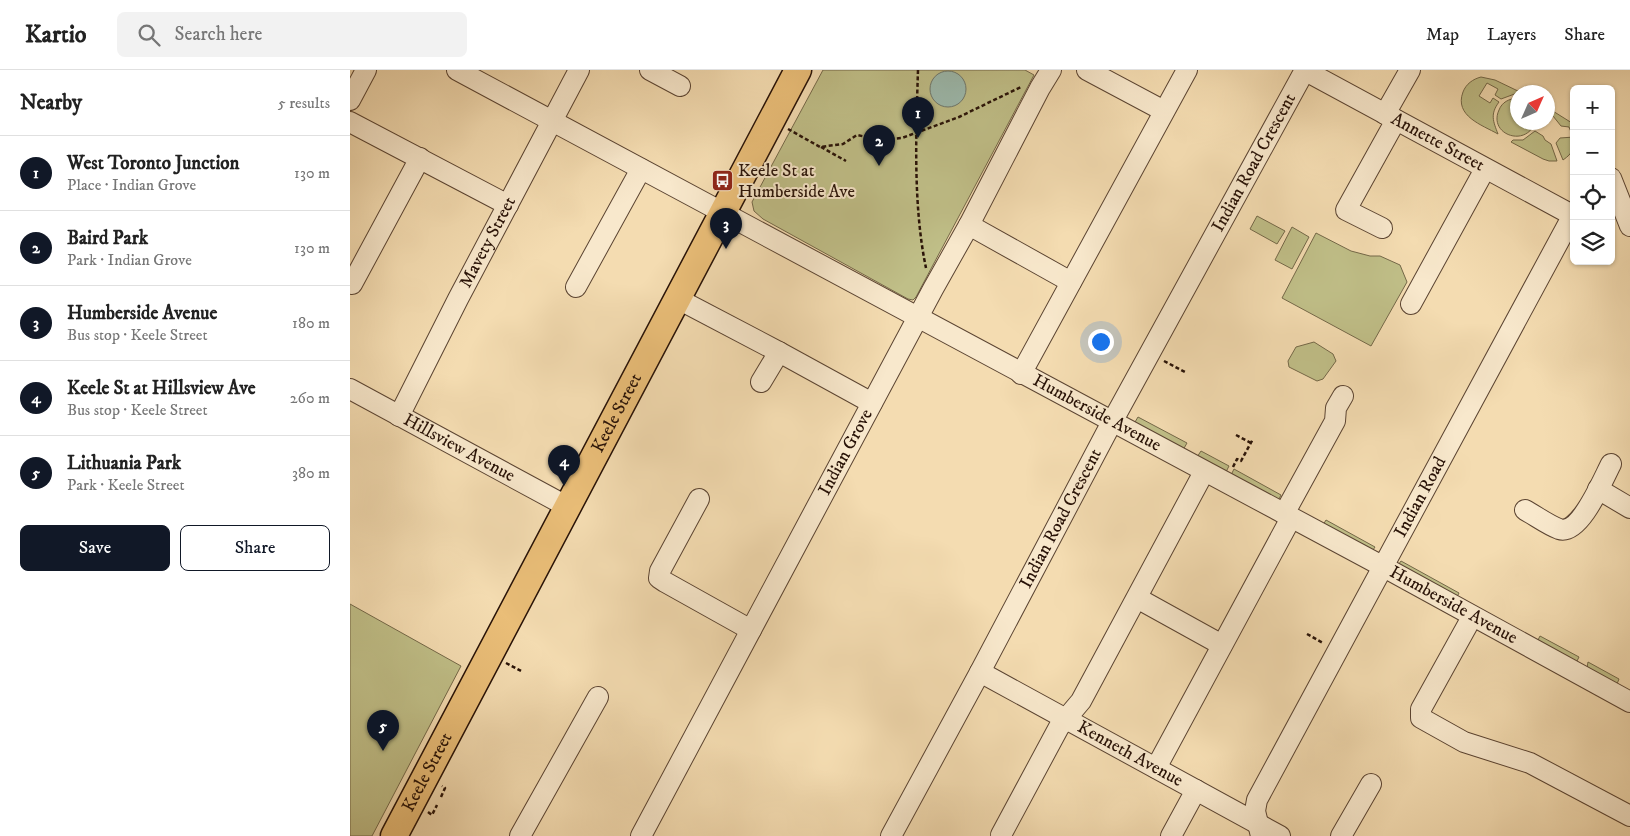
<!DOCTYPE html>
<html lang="en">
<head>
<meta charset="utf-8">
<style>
  :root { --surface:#fff; --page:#f2f2f2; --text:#222; --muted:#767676; --line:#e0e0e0; --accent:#111827 }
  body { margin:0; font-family:"IM FELL DW Pica",serif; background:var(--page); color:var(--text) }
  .controls { position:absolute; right:15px; top:15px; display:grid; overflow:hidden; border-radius:8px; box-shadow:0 1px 4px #0004 }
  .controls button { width:45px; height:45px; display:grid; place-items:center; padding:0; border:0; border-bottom:1px solid var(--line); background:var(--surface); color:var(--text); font:25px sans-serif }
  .compass { position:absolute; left:1160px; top:15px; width:45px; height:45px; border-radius:50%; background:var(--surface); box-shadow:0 1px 4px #0004; rotate:45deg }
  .you { position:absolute; left:750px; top:271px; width:18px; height:18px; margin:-12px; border:4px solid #fff; border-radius:50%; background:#1a73e8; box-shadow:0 0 0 8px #1a73e833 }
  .badge { display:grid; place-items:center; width:32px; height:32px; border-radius:50%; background:var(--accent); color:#fff; font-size:16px; font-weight:700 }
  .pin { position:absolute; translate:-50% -41px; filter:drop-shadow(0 1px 2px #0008) }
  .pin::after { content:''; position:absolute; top:26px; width:18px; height:15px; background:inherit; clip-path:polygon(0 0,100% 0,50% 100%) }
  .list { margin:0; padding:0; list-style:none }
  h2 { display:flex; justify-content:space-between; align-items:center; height:65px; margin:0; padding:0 20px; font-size:21px }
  h2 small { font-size:16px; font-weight:400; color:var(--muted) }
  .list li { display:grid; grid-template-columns:32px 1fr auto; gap:15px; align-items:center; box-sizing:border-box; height:75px; padding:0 20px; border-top:1px solid var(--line) }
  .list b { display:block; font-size:19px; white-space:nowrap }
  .list p { margin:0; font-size:16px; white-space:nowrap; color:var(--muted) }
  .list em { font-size:16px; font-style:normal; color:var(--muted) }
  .actions { display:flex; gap:10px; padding:15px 20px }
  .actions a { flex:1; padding:11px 0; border:1px solid var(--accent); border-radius:8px; text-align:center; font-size:18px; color:var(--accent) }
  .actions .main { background:var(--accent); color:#fff }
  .icon { flex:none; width:28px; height:28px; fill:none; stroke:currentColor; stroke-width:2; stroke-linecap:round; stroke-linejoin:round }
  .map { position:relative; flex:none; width:1280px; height:766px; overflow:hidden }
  header { display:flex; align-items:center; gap:30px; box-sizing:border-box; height:70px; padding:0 25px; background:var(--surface); border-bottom:1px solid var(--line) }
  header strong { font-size:24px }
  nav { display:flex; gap:28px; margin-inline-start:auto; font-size:18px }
  .search { width:350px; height:45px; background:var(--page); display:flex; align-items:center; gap:12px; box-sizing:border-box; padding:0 18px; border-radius:8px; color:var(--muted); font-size:19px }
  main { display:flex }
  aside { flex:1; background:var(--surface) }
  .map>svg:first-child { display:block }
  .green { fill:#c0bf88; stroke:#746848 }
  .water { fill:#9cbbaf; stroke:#6e776c }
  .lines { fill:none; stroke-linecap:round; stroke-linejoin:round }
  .minor-casing { stroke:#5b4432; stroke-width:22 }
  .major-casing { stroke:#281207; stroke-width:29 }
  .path { stroke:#281207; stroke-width:2.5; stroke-dasharray:4 2.5; stroke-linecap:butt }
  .minor { stroke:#f8e8cc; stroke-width:20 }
  .major { stroke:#eabe78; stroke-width:26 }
  .labels { text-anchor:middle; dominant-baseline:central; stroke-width:4; stroke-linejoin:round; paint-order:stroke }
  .street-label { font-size:18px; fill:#281207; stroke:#f8e8cc }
  .poi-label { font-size:18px; fill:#281207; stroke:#f8e8cc; text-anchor:start }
</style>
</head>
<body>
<header>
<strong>Kartio</strong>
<div class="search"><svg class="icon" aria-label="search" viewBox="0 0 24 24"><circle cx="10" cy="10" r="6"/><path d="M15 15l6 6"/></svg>Search here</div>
<nav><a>Map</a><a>Layers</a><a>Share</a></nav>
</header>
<main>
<aside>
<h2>Nearby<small>5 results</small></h2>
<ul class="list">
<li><span class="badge">1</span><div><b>West Toronto Junction</b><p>Place · Indian Grove</p></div><em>130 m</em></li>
<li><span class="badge">2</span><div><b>Baird Park</b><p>Park · Indian Grove</p></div><em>130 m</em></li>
<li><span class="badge">3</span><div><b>Humberside Avenue</b><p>Bus stop · Keele Street</p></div><em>180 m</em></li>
<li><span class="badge">4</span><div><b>Keele St at Hillsview Ave</b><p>Bus stop · Keele Street</p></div><em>260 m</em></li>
<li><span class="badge">5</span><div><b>Lithuania Park</b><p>Park · Keele Street</p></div><em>380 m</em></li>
</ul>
<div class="actions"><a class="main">Save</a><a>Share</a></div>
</aside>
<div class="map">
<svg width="1280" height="766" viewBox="0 0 1280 766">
  <rect width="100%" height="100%" fill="#f4dcb1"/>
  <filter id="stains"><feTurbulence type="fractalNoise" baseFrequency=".004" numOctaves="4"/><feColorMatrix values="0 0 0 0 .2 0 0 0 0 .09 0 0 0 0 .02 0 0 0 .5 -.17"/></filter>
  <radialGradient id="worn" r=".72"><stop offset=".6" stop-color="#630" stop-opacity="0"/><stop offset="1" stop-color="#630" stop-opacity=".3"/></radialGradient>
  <path class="green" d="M473,0H675L684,5L566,227L563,230L558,229L413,149L404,141L402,132Z
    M1131,7L1145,10L1170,22L1151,29L1145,25L1148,19L1137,13L1129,26L1140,33L1143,28L1149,32C1140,44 1143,51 1148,64C1132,55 1104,46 1113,22C1116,14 1123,9 1131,7Z
    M1167,28L1168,52L1185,53C1175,78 1138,64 1149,40C1152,32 1159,29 1167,28Z
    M1198,38L1222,53L1224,56V63L1221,62L1219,57L1211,56L1203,46L1198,49Z
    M1185,61L1193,66L1195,70L1201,74L1207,91H1199L1193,89L1161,72L1163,70H1173Z
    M1224,67C1224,79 1223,83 1213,90L1206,73L1210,68Z
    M907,146L935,161L927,174L900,159Z
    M942,157L959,167L942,199L925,190Z
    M966,163L1001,181L1020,186H1030L1050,195L1057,212L1021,276L932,228Z
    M964,272L983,284L986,291L973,309L967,311L939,297L938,291L946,277Z
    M788,347L837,373L833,380L788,355L785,352Z
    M851,381L879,396L876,402L847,387Z
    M884,399L931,425L928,431L881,405Z
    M976,450L1025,477L1023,480L973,455Z
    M1051,491L1109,523L1107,527L1048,495Z
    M0,534L111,596L22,766H0Z
    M1190,566L1229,587L1226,593L1187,572Z
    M1238,592L1269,609L1267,614L1237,598Z"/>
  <path class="water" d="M580 19a18 18 0 1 1 36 0a18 18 0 1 1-36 0Z"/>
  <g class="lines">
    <defs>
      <g id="minor">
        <path id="s1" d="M107,0L1032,496L1280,632"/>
        <path d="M300,0L330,16"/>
        <path d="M737,0L814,41"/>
        <path id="s2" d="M954,0L1224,146"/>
        <path d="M0,30L16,0"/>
        <path d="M1035,44L1060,0"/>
        <path d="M0,52L158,135"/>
        <path d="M1261,108L1280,156"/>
        <path d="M619,155L721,212"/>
        <path d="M1032,158L996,140L1046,50"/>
        <path d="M2,214L70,88"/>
        <path d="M226,217L291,99"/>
        <path d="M328,229L429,282L522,333"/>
        <path d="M1061,234L1135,99"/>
        <path d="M671,304L837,0"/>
        <path d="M411,312L429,282"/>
        <path id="s3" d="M0,319L218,437"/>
        <path id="s4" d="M49,346L108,229L229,0"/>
        <path d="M1248,419L1280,438"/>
        <path d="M349,429L310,501L309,508L315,512L401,560"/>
        <path d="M1175,440C1186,446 1198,455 1209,459C1230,466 1253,409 1261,394"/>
        <path d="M934,444L985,351L986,338L993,326"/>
        <path d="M787,528L872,575"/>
        <path d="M1122,547L1071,639V648L1114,672L1180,693L1280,746"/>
        <path id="s5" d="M630,602L930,766"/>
        <path d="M806,698L941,448"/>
        <path d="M170,766L248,627"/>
        <path id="s6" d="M291,766L583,219L619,155L690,18L701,0"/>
        <path id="s7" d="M541,766L630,602L762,352L955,0"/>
        <path d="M652,766L651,765L709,657L731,631L854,402"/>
        <path d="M821,766L846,720"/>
        <path id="s8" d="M911,766L905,741L907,730L1223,145"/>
        <path d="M991,766L1021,714"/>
      </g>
      <g id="major">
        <path id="s9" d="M44,766L448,0"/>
      </g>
    </defs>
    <use href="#minor" class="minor-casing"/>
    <use href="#major" class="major-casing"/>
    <path class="path" d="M568,0C566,63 563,136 576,198
      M438,59L470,77L493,74L507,65L531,70L552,68L609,47L671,17
      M471,77L496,91
      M814,291L835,302
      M886,365L901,373
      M883,397L887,389L891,391L903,369
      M957,564L973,573
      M156,593L173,602
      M91,727L95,718L92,716
      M78,742L82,745L87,735"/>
    <use href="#minor" class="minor"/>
    <use href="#major" class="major"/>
  </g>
  <defs>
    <symbol id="bus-square" viewBox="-11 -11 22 22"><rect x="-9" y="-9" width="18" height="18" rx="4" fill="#8f2418" stroke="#f8e8cc"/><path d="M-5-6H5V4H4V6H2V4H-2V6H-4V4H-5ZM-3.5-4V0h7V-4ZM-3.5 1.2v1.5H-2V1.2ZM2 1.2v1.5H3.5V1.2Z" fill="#fff"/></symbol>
  </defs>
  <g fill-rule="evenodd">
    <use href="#bus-square" x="360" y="98" width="25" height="25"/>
  </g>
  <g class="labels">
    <g class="street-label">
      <text stroke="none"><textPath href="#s2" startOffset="152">Annette Street</textPath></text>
      <text stroke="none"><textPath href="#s7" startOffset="765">Indian Road Crescent</textPath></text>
      <text stroke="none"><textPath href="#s4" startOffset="195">Mavety Street</textPath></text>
      <text stroke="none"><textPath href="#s9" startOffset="478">Keele Street</textPath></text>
      <text stroke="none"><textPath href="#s1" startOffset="726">Humberside Avenue</textPath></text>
      <text stroke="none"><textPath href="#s3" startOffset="124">Hillsview Avenue</textPath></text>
      <text stroke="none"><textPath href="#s6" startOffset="435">Indian Grove</textPath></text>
      <text stroke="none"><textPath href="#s8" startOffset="381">Indian Road</textPath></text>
      <text stroke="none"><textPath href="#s7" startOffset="360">Indian Road Crescent</textPath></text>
      <text stroke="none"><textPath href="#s1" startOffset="1131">Humberside Avenue</textPath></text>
      <text stroke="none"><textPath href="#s5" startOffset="171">Kenneth Avenue</textPath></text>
      <text stroke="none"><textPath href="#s9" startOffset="72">Keele Street</textPath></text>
    </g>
    <g class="poi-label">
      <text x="388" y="101">Keele St at<tspan x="388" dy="21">Humberside Ave</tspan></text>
    </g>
  </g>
  <rect width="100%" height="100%" filter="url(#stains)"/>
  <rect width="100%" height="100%" fill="url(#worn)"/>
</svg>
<div class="controls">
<button>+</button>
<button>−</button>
<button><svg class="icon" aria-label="locate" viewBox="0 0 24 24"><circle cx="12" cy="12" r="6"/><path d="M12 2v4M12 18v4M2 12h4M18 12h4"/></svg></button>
<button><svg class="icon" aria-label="layers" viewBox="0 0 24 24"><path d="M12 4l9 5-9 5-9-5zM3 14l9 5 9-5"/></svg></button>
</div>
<svg class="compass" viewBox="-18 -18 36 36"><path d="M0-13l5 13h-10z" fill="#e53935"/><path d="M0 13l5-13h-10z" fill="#767676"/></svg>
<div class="you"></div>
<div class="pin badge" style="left:568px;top:68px">1</div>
<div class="pin badge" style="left:529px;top:96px">2</div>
<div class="pin badge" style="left:376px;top:179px">3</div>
<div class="pin badge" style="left:214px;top:416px">4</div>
<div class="pin badge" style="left:33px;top:681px">5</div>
</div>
</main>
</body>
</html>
